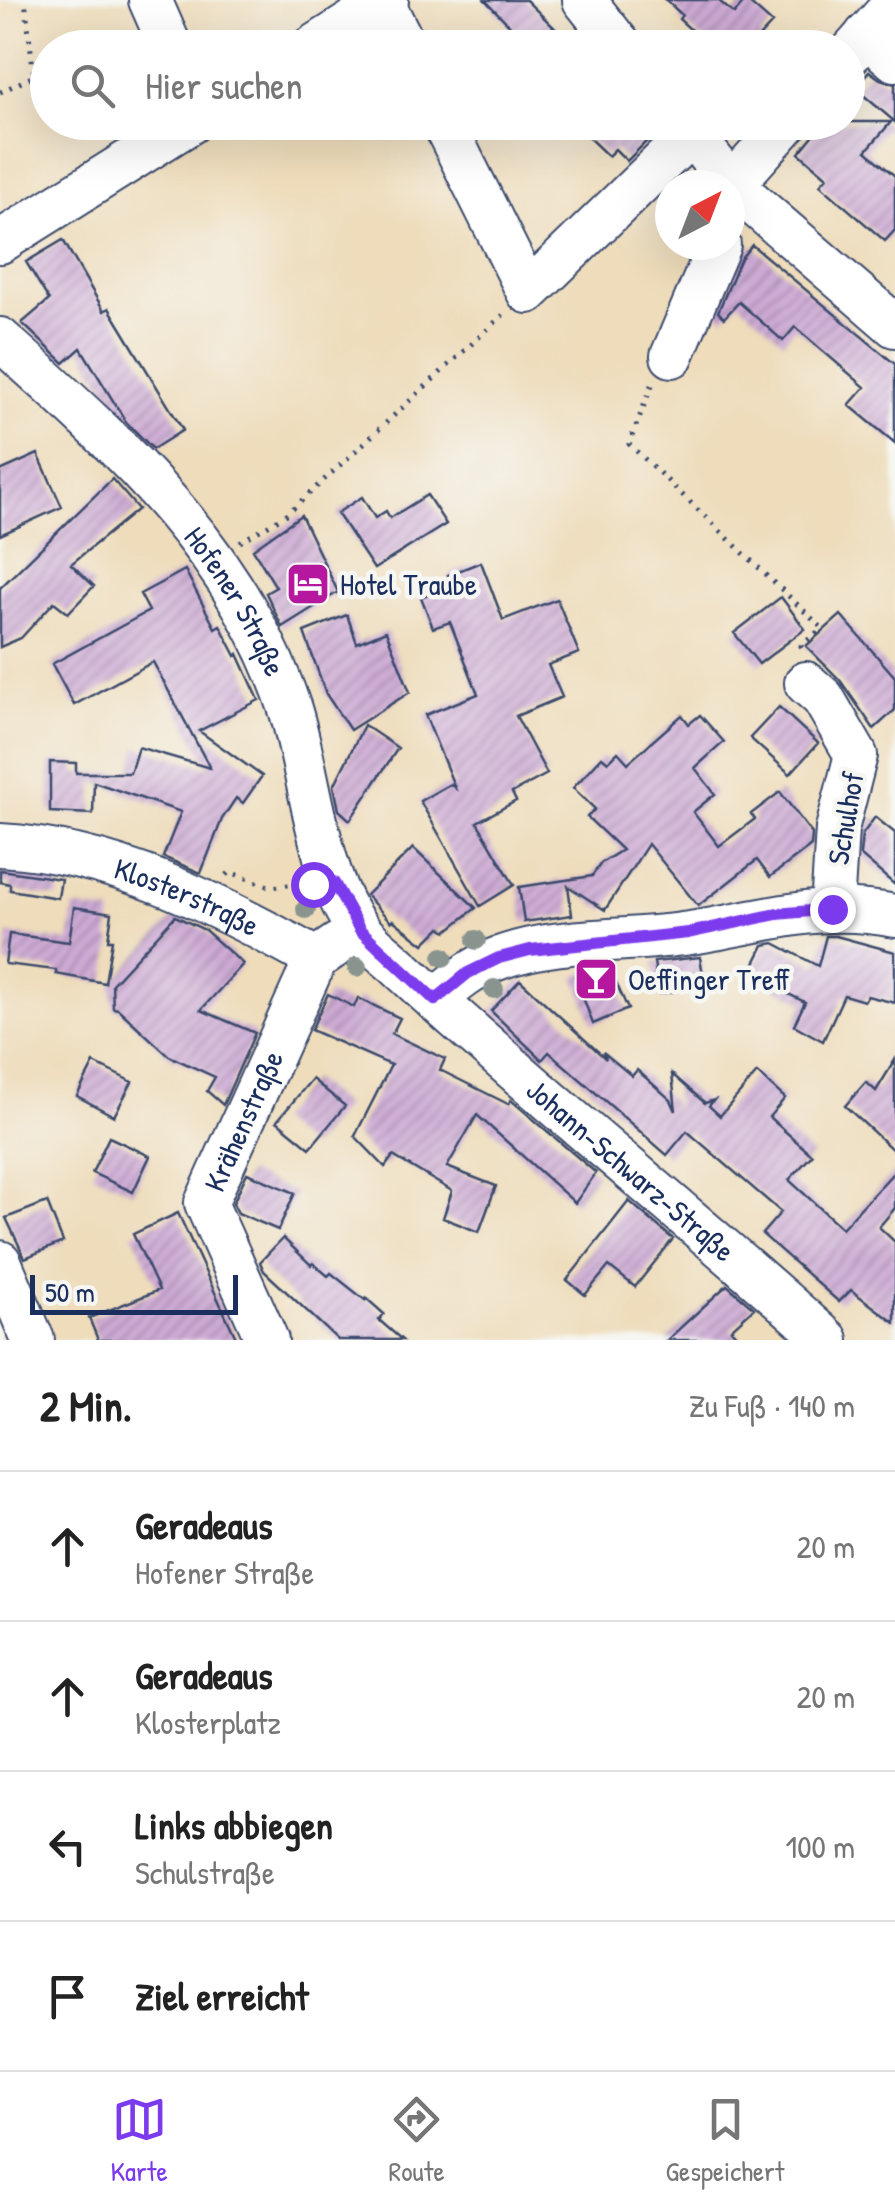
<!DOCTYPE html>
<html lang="de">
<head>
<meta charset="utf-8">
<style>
  :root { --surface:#fff; --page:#f2f2f2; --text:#222; --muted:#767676; --line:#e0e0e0; --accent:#7c3aed }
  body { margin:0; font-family:"Patrick Hand",sans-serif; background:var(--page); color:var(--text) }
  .compass { position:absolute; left:655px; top:170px; width:90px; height:90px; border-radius:50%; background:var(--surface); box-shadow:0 10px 40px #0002; rotate:42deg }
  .scale { position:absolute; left:30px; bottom:25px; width:208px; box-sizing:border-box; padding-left:10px; border:5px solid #1b2f5e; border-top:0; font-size:28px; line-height:35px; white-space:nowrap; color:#1b2f5e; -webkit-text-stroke:8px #f6f6f2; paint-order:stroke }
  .stop { position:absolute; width:30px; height:30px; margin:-22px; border:8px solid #7c3aed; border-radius:50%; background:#fff }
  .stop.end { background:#7c3aed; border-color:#fff; box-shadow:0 2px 10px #0008 }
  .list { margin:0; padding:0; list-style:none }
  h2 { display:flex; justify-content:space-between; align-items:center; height:130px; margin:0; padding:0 40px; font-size:42px }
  h2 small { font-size:32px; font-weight:400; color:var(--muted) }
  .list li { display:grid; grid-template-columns:65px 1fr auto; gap:30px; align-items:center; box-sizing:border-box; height:150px; padding:0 40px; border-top:2px solid var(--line) }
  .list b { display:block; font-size:38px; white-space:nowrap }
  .list p { margin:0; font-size:32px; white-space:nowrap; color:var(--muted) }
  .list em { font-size:32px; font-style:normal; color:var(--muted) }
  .icon { flex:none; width:55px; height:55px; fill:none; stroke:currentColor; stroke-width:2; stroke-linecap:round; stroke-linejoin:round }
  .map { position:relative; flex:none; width:895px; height:1340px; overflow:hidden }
  .search { position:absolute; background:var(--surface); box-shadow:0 10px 40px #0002; left:30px; right:30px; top:30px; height:110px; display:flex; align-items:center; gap:25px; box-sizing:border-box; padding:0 35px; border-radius:55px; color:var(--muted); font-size:38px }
  .sheet { height:730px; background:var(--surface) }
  nav { display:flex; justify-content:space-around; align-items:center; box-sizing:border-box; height:140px; border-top:2px solid var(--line); background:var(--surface); font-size:28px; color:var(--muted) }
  nav a { display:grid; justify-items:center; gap:5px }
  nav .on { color:var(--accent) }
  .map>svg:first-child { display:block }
  .building { fill:url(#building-hatch) }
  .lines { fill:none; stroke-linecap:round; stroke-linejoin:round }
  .minor-casing { stroke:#3b496c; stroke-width:46 }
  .path { stroke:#3b496c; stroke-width:5; stroke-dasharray:2.5 8; stroke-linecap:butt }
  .minor { stroke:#fff; stroke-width:42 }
  .tree { fill:#8a948e }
  .route { stroke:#7c3aed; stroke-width:12 }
  .labels { text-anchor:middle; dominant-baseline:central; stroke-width:9; stroke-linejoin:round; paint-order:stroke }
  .poi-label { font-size:30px; fill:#1b2f5e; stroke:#f6f6f2; text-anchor:start }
  .street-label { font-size:30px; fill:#1b2f5e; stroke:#f6f6f2 }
</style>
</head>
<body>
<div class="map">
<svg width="895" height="1340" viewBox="0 0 895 1340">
  <defs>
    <pattern id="building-hatch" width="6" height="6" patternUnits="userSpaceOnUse" patternTransform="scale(2.5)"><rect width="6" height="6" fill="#cdaad4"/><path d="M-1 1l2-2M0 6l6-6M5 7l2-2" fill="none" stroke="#a68baf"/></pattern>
  </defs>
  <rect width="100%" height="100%" fill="#f6f6f2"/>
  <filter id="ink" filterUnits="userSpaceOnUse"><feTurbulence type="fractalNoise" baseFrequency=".01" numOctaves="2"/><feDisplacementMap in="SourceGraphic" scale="20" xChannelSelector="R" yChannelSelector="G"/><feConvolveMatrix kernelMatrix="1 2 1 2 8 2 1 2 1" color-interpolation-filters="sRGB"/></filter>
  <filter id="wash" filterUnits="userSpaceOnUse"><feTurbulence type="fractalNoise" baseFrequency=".0048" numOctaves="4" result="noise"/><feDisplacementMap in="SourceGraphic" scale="40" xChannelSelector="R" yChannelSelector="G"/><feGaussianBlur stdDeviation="2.25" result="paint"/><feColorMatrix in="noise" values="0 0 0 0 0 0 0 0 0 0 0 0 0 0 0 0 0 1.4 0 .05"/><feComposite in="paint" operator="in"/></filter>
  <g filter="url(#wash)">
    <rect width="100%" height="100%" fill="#eedcba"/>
    <g id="blocks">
      <path class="building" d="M485,0H526L575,48H504L518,34Z
        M666,0H718L734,14L746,0L772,23L760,36L773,48H711L679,19L682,15Z
        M869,71L880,79L895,84V122L855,88Z
        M572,122H637L651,137L627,161L615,149L608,156Z
        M824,122H891L866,151L895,176V230L885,241L820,185L827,177L799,153Z
        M63,240L104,311L109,308L183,430L153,449L126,422L81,348L64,363L22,323L49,300L26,262Z
        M752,245L895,364V443L849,405L865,387L795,327L783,341L739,302L724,318L718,312L741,258Z
        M38,454L62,507L0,535V471Z
        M112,479L138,509L71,564L94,586L68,613L54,602L21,638L0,647V588Z
        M427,495L446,524L374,569L337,513L362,497L375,518L386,511L390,518Z
        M301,515L338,592L282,627L266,593L276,587L253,549Z
        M481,562L503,620L557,599L579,653L548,665L562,697L516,716L547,774L512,793L516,801L477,822L514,885L480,906L420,801L450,784L455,788L425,715L478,694L450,622L433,628L421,597L452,584L448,575Z
        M185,570L215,628L220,625L236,656L238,654L259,700L199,731L262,776L243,803L236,798L222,819L201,873L163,857L181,812L94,782L93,814L50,812V762L76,763V773H130L138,747L210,768L153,662L74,705L52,664L149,611L140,594Z
        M781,597L805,629L759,664L734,633Z
        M347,615L357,643L386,631L410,692L350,730L326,694L304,632Z
        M841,615L895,677V710L874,729L840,680L806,646Z
        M779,707L818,743L790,774L750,738Z
        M682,715L689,724L700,715L724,742L695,768L715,794L693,812L719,846L755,819L751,814L780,792L812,834L811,846L770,877L757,860L698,906L648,844L605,910L568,886L572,915L524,922L519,887L592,876L601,863L622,850L587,817L595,809L573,788L602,757L608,762L618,752L628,763Z
        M364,725L398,748L350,820L339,810L334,786Z
        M875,817L895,833V885L860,855L862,835Z
        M413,848L476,908L447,931L441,927L424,944L393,920L391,922L366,895Z
        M0,870L61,879L58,898L10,890V884L0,882Z
        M74,907L112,913L108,940H112L105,983L56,974V970L5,964L9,934L69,942Z
        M175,916L205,930L243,964L201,1010L255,1033L223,1105L207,1091L215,1077L169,1056L118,1009L113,1008L112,984Z
        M826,936H836L895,952V1003L867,996L864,1001L844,995L823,1041L794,1025L805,1002L749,975L764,945L774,943L818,966Z
        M700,957L705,986L659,994L654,962Z
        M608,965L628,1009L593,1024L575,976Z
        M520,980L606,1059L603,1052L632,1076L637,1070L671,1100L676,1111L672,1074L705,1103L714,1100L709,1106L720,1116L757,1073L785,1098L769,1117L812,1155L789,1180L842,1228L895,1171V1208L879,1227L895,1242V1323L851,1290L839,1302L762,1234L781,1212L687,1131L667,1155L549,1052L542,1060L491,1011Z
        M328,994L354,1007L358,998L400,1018L392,1034L445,1059L440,1070L508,1104L511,1100L596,1173L575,1203L477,1115L447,1167L496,1186L479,1232L443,1218L452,1191L393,1156L385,1167L355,1136L391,1065L311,1030Z
        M895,1060V1152L845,1106L866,1082L876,1091Z
        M94,1063L132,1082L114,1116L77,1096Z
        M312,1079L345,1106L310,1148L277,1121Z
        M109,1137L150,1156L133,1192L92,1173Z
        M247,1173L295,1193L278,1230L238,1213L233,1203Z
        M629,1201L673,1239L635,1287L609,1266L585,1295L567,1280Z
        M47,1202L63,1242L25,1258L6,1218Z
        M178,1213L237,1340H98L89,1318L159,1290L133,1234Z
        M283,1238L311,1265L313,1263L328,1276L331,1273L365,1300L366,1298L384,1314L379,1320L402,1340H338L264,1271L260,1262Z
        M727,1285L754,1308L731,1329L741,1340H667Z"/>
    </g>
  </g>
  <g filter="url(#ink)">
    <use href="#blocks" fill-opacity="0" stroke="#3b496c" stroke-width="2.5"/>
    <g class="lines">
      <defs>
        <g id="minor">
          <path d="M150,0L171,48"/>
          <path d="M584,0L622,48"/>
          <path d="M383,3L406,48"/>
          <path d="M866,35L895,60"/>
          <path d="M312,48L387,0"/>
          <path d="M848,56L895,3"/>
          <path d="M443,122L528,292L691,134"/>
          <path d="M682,122L732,185L895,326"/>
          <path d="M732,185L788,122"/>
          <path d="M0,242L191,122"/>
          <path id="s1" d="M0,339C120,447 238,550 290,709C311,775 317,878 360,931C371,944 387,956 399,967C427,993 455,1018 484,1043C597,1144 715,1238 827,1340"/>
          <path d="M672,356L719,245"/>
          <path d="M806,683L823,698L856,755L837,829L832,909"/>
          <path id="s2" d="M0,845C113,851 219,905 316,959L338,944"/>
          <path d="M435,1000C455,983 474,967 499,958C560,936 627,943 690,933C762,922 821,901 895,916"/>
          <path d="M0,1262L33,1340"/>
          <path id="s3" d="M267,1340L206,1203L316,959"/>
        </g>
      </defs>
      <use href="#minor" class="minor-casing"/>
      <path class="path" d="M0,92L34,76L25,0
        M652,385L629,444L822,628L801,646L804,650
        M240,542L287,514L503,315
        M227,875L230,872L271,887L296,884"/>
      <use href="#minor" class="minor"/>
    </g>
    <g class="tree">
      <circle cx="306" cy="909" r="10"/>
      <circle cx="476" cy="940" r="10"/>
      <circle cx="443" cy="957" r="10"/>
      <circle cx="357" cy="967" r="10"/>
      <circle cx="494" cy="989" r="10"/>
    </g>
  </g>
  <g class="lines" filter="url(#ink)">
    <path class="route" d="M313,884L334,883L360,930L435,1000L468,973L499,958L530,950L688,933L777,914L832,909"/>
  </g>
  <defs>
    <symbol id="hotel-square" viewBox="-11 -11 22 22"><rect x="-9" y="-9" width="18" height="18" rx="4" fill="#b5179e" stroke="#f6f6f2"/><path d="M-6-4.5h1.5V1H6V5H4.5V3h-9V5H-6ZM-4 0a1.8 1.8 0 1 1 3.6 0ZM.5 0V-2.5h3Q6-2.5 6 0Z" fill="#fff"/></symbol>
    <symbol id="bar-square" viewBox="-11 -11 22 22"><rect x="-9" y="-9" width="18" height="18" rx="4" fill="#b5179e" stroke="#f6f6f2"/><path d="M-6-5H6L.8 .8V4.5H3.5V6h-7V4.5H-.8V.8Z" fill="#fff"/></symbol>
  </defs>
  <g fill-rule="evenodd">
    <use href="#hotel-square" x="283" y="559" width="50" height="50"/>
    <use href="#bar-square" x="571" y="954" width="50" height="50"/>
  </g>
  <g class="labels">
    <g class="poi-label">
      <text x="340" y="584">Hotel Traube</text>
      <text x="628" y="979">Oeffinger Treff</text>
    </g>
    <g class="street-label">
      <text stroke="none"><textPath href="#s1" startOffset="355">Hofener Straße</textPath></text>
      <text transform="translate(845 818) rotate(-80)">Schulhof</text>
      <text stroke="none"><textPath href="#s2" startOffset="195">Klosterstraße</textPath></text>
      <text stroke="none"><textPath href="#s3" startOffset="240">Krähenstraße</textPath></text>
      <text stroke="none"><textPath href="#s1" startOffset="1072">Johann-Schwarz-Straße</textPath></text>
    </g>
  </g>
</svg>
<svg class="compass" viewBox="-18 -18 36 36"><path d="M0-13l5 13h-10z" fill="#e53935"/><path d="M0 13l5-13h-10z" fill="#767676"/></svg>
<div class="scale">50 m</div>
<div class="stop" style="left:313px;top:884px"></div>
<div class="stop end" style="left:832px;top:909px"></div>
<div class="search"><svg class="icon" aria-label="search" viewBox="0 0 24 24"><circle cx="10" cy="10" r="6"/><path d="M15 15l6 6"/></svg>Hier suchen</div>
</div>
<section class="sheet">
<h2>2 Min.<small>Zu Fuß · 140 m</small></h2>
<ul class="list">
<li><svg class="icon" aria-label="ahead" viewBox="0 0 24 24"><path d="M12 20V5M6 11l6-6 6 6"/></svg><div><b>Geradeaus</b><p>Hofener Straße</p></div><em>20 m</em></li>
<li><svg class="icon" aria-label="ahead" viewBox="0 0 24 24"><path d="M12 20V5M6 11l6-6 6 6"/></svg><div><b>Geradeaus</b><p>Klosterplatz</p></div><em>20 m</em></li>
<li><svg class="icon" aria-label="left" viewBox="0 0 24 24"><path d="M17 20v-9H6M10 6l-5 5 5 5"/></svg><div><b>Links abbiegen</b><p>Schulstraße</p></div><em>100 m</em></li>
<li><svg class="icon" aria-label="arrive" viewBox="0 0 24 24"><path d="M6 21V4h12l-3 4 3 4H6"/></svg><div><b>Ziel erreicht</b></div></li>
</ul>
</section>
<nav>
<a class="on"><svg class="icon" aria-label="map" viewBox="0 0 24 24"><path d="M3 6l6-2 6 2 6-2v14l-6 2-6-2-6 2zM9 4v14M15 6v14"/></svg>Karte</a>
<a><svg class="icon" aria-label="directions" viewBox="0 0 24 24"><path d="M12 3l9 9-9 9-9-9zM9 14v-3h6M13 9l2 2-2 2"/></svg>Route</a>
<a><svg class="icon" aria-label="saved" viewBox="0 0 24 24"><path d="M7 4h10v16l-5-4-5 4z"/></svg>Gespeichert</a>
</nav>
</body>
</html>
